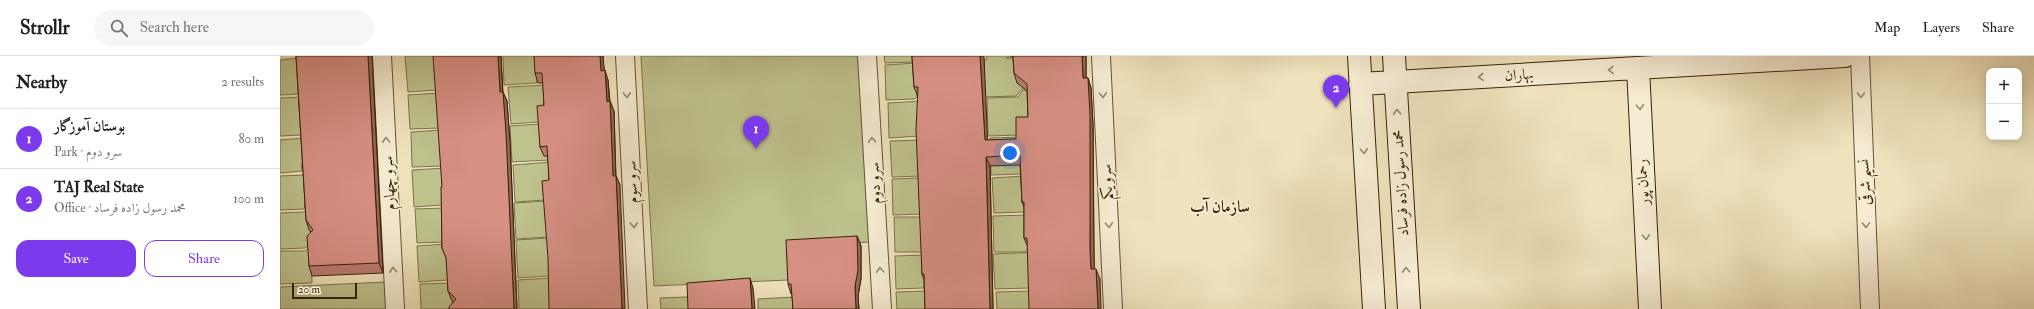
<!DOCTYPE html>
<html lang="en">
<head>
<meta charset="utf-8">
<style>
  :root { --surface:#fff; --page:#f6f6f6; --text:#202124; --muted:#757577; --line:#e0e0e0; --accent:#7c3aed }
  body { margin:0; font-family:"IM FELL Double Pica",Amiri,serif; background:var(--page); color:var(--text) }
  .controls { position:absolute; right:12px; top:12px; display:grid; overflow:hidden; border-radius:8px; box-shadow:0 2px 10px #0003 }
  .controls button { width:36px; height:36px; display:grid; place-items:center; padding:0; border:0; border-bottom:1px solid var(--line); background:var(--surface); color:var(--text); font:20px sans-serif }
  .scale { position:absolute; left:12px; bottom:10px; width:65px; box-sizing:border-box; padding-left:4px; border:2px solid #372305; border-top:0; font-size:11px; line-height:14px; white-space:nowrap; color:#372305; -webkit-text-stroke:3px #f5ecd3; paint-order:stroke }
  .you { position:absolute; left:730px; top:97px; width:14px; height:14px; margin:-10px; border:3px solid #fff; border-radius:50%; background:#1a73e8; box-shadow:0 0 0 6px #1a73e833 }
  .badge { display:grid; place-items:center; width:26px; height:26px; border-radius:50%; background:var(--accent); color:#fff; font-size:13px; font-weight:700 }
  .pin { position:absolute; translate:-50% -33px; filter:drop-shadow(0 1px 2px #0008) }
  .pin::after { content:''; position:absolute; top:21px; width:14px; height:12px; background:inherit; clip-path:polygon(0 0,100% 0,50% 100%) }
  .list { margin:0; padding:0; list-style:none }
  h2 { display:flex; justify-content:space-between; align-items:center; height:52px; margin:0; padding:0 16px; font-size:17px }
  h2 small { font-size:13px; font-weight:400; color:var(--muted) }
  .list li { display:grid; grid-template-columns:26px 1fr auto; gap:12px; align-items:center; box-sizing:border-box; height:60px; padding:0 16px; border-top:1px solid var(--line) }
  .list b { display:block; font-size:15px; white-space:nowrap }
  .list p { margin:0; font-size:13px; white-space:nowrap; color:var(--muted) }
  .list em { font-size:13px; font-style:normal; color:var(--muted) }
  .actions { display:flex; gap:8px; padding:12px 16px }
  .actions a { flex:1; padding:9px 0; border:1px solid var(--accent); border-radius:12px; text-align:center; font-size:14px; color:var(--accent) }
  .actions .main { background:var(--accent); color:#fff }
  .icon { flex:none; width:22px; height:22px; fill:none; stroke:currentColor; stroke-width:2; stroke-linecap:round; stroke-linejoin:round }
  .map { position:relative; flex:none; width:1754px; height:253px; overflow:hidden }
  header { display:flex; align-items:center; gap:24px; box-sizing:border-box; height:56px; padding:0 20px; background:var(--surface); border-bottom:1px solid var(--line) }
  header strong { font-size:19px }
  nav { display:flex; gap:22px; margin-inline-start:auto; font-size:14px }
  .search { width:280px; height:36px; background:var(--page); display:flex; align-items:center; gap:10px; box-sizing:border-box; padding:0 14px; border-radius:22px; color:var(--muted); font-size:15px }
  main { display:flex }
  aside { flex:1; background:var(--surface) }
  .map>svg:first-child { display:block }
  .green { fill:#bec28d; stroke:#7a7249 }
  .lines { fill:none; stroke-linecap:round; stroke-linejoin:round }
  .street-casing { stroke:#655333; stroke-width:20 }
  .secondary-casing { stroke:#372305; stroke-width:24 }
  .street { stroke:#f5ecd3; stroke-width:18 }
  .secondary { stroke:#f5ecd3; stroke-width:22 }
  .wall { fill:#b97c72; stroke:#372305 }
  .shaded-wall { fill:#96655c; stroke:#372305 }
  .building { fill:#d79084; stroke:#372305 }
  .oneway { stroke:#96886c }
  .labels { text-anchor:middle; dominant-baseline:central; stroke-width:3.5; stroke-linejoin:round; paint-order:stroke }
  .street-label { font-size:15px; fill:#372305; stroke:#f5ecd3 }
  .neighbourhood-label { font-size:16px; font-weight:bold; fill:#372305; stroke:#f5ecd3 }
</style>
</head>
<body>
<header>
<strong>Strollr</strong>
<div class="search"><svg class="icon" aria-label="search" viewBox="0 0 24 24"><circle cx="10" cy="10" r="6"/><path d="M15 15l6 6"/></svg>Search here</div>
<nav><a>Map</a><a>Layers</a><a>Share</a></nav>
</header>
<main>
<aside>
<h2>Nearby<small>2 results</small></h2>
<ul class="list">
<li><span class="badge">1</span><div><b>بوستان آموزگار</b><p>Park · سرو دوم</p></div><em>80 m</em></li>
<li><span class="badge">2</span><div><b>TAJ Real State</b><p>Office · محمد رسول زاده فرساد</p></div><em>100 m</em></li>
</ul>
<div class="actions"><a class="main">Save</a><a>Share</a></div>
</aside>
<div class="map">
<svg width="1754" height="253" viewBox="0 0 1754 253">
  <rect width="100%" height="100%" fill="#efe2bc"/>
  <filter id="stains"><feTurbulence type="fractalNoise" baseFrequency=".005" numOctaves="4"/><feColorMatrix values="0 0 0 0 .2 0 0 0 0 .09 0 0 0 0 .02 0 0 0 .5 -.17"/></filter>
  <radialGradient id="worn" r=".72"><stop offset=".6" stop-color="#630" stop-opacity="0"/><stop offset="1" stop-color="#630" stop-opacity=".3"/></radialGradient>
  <path class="green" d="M125,0H156L158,34L128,36Z
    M223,0H255L257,27L224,29Z
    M361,0H580L590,186L507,191L508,224L374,230Z
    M604,0H633V6L605,7Z
    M706,0H734L726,2H736L743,32L736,40L705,41L704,4L707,3Z
    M19,2L21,28L18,38L0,39V4Z
    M636,7L637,41L635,43L606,44L605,9Z
    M266,29L268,57L259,66L231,68L228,31Z
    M743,34H750L751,70L739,79L708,80L707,42L738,41Z
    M159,37L161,72L130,73L128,39Z
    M22,41L21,79L0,80V42Z
    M641,45L639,80L609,82L608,47Z
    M261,68L270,104L232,106L230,70Z
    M162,74L163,110L132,111L131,76Z
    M739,81L741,118L711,119L710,82Z
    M24,82L26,106L21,107L22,115L0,117V84Z
    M640,84L641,120L612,121L610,85Z
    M271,106L273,132L265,144L235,146L233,109Z
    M165,112L163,149L134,151L132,114Z
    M25,119L26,146L24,153L0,154V120Z
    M744,120L745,156L714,157L712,122Z
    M642,122L643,158L613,159L612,123Z
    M267,145V181L236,183L234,147Z
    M164,152L163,186L137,187L135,153Z
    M28,154L36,183L25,192L0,193V157L24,156Z
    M747,159L748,192L745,196H714L713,160Z
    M614,161H644L643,196H615Z
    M269,182V220L238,222L236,184Z
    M165,188L166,201L173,218L167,224L139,226L137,190Z
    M31,190L32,227L0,228V195H25Z
    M760,196L749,232L715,233L713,198Z
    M645,199V228L643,232L616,233L615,200Z
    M271,222L270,253H239L238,224Z
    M106,226L108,253H0V231Z
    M171,227L178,251L177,253H141L140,228Z
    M648,235V253H617L616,236Z
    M751,235V253H717L716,236Z
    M410,237L411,253H381L380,242L407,241Z
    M515,241L516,253H478V243Z"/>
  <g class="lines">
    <defs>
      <path id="street" d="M102,0L115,253
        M345,0L358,253
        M587,0L602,253
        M821,0L833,253
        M1580,0L1590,253"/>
      <path id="secondary" d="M1079,0L1094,253
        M1114,0L1129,253
        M1358,12L1370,253
        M1080,28L1565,0"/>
    </defs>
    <use href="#street" class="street-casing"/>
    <use href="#secondary" class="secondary-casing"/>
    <use href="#street" class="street"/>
    <use href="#secondary" class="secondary"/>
  </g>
  <path class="wall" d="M16,0H92L103,217L32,220L29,210L31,176L29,174L26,164Z
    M221,0L223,36L227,45L230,86L237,253H169L173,246L172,245L168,235L167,204L162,192V131Z
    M323,0L324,14L328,24L330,45L334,55L336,120L340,129L269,124L268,100H264L260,91L264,49L263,27H258L255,17Z
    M632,0L708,84L736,83L748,61L747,35L737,27L734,17L733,1L731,0H806V22H808L811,32L813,69L814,202V213L820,223L747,189L744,182V151L742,146L740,109L710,110L713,253H645L644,224L642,218L638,41L634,31Z
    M577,180L581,190V223L578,240L579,253H513L512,238H511L508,228Z"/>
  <path class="shaded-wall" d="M88,0H92L103,217L99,207Z
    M218,0H221L223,45L220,36Z
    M320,0H323L325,24L321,15Z
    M700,0H704L708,94L705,84Z
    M802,0H806V32L803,22Z
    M325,14L328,24L330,55L327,46Z
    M808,22L811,32L813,69L814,202L815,223L811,213L810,193Z
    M223,36L227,45L230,86L237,253H234Z
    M330,45L334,55L336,130L333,120Z
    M706,101L710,110L713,253H710Z
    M336,120L340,129L345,253H342Z
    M577,180L581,190V223L578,240L579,253H576L575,230Z
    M816,213L820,223L821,253H818Z
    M470,222L473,232L475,253H472Z"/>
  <path class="building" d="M16,0H88L99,207L29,210L27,180L33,174L26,164Z
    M153,0H218L220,36H223L226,77L234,253H169V251L176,243L168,235L166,202L162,192L161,131H162Z
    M254,0H320L321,15L325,14L327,46L330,45L333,120H336L342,253H269L268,202L262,125L269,124L267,90L260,91L257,50L264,49L262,17H255Z
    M632,0H700L705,84L736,83V61H748L747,28L734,17L733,0H802L803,22H808L810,59V193L811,213H816L818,253H749L747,182H744V146H742L740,99L706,101L710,253H645L644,218H642L636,74L638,31H634Z
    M577,180L578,214L575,230L576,253H513L511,228H508L506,184Z
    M470,222L472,253H408L407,227Z"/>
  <defs><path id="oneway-chevron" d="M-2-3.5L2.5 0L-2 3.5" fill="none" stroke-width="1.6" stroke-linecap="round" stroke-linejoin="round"/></defs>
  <g class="oneway">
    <use href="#oneway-chevron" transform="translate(1331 14) rotate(177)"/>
    <use href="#oneway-chevron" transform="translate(1201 21) rotate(177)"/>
    <use href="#oneway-chevron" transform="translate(347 39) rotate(87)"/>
    <use href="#oneway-chevron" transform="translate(823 39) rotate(87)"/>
    <use href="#oneway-chevron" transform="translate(1581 39) rotate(88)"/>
    <use href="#oneway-chevron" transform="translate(1360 51) rotate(87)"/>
    <use href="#oneway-chevron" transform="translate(1117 56) rotate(-93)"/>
    <use href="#oneway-chevron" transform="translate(106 84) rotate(-93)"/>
    <use href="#oneway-chevron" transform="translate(592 84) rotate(-93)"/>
    <use href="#oneway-chevron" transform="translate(1084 95) rotate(87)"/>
    <use href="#oneway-chevron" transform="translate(354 169) rotate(87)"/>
    <use href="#oneway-chevron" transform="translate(829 169) rotate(87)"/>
    <use href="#oneway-chevron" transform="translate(1586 169) rotate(88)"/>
    <use href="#oneway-chevron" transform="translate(1366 181) rotate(87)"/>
    <use href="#oneway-chevron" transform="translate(113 214) rotate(-93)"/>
    <use href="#oneway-chevron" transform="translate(600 214) rotate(-93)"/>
    <use href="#oneway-chevron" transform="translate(1126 214) rotate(-93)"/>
  </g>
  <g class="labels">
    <g class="street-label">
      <text transform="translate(1239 19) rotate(-3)">بهاران</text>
      <text transform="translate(352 126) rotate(-93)">سرو سوم</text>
      <text transform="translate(827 126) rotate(-93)">سرو یکم</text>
      <text transform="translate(1363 126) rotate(-93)">رحمان پور</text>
      <text transform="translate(1585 126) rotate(-92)">نسیم شرقی</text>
      <text transform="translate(109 127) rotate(-93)">سرو چهارم</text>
      <text transform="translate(595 127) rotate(-93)">سرو دوم</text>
      <text transform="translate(1121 127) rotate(-93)">محمد رسول زاده فرساد</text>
    </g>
    <g class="neighbourhood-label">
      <text x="940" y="151">سازمان آب</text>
    </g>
  </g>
  <rect width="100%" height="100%" filter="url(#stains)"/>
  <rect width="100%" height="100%" fill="url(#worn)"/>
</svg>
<div class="controls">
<button>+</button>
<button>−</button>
</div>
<div class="scale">20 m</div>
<div class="you"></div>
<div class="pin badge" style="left:476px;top:93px">1</div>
<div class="pin badge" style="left:1056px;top:52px">2</div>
</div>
</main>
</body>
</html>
